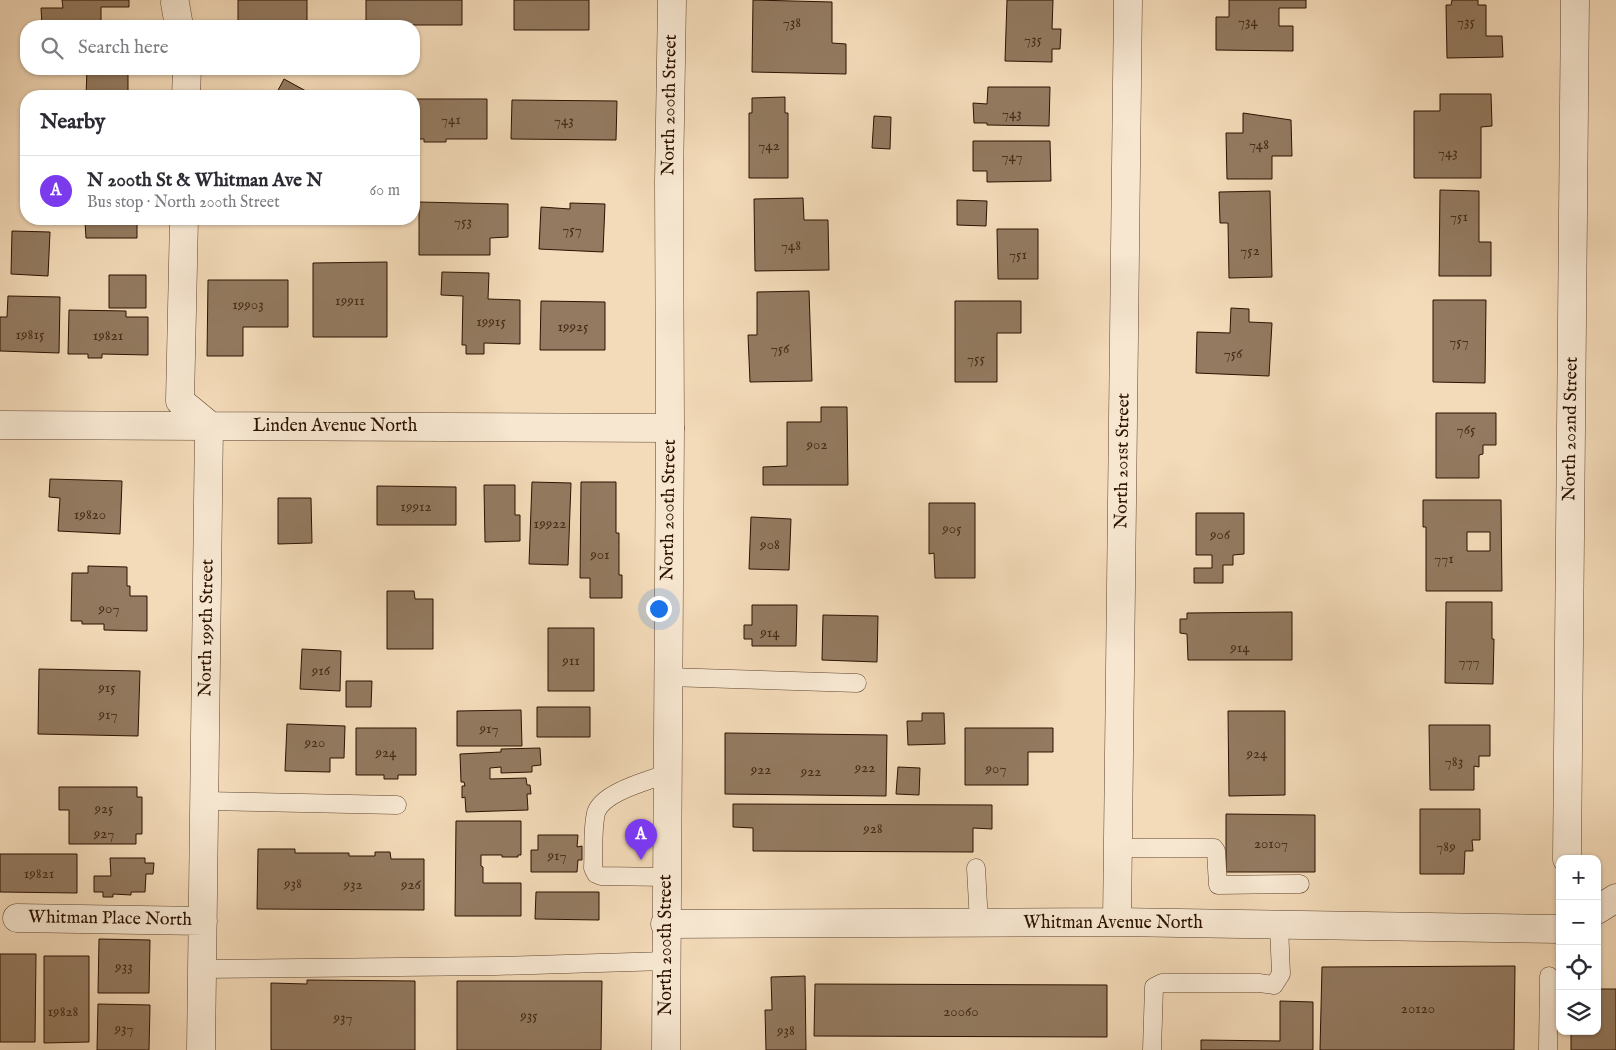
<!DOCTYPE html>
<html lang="en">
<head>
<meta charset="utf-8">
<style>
  :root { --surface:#fff; --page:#f7f7f7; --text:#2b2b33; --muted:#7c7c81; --line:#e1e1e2; --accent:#7c3aed }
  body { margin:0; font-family:"IM FELL English",serif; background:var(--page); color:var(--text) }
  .controls { position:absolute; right:15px; bottom:15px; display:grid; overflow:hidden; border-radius:10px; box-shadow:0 1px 4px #0004 }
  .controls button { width:45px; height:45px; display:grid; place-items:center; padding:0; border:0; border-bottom:1px solid var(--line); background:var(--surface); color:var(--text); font:25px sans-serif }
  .you { position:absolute; left:658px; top:608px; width:18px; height:18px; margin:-12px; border:4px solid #fff; border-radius:50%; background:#1a73e8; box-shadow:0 0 0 8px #1a73e833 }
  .badge { display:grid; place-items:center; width:32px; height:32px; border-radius:50%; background:var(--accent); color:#fff; font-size:16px; font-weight:700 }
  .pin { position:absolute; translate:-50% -41px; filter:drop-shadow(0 1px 2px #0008) }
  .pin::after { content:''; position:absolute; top:26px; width:18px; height:15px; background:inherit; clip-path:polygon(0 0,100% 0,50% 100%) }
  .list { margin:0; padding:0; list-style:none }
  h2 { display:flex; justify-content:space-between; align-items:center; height:65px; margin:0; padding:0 20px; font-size:21px }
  h2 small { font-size:16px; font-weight:400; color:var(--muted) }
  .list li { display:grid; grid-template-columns:32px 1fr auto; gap:15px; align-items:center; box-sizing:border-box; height:70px; padding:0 20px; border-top:1px solid var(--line) }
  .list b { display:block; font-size:19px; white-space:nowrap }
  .list p { margin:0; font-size:16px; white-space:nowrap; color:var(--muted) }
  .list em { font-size:16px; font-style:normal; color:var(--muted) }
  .icon { flex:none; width:28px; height:28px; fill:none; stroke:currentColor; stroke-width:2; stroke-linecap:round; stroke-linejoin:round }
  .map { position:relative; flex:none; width:1616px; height:1050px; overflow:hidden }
  .search { position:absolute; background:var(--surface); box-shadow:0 1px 4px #0004; left:20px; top:20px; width:400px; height:55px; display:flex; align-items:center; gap:12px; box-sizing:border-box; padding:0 18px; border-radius:20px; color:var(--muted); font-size:19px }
  .panel { position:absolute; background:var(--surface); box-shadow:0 1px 4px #0004; left:20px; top:90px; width:400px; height:135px; border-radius:20px }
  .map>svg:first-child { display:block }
  .building { fill:#937a60; stroke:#2c1200; fill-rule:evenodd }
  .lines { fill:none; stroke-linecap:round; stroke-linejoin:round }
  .service-casing { stroke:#5e442e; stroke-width:19 }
  .minor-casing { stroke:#5e442e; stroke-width:29 }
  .tertiary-casing { stroke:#5e442e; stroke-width:29 }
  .service { stroke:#f7e7d1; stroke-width:18 }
  .minor { stroke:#f7e7d1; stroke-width:28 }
  .tertiary { stroke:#f7e7d1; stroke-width:28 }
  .labels { text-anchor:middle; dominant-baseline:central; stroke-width:5; stroke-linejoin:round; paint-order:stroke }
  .number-label { font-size:15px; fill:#462c18 }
  .street-label { font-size:18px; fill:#2c1200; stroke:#f7e7d1 }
</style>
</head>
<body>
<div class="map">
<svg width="1616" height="1050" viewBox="0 0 1616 1050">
  <rect width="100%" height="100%" fill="#f3dab8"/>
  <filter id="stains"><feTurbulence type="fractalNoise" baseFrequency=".004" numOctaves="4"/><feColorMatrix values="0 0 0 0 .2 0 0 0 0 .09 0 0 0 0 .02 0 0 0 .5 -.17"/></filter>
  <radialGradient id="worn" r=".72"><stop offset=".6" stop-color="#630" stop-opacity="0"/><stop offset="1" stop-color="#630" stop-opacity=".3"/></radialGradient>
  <path class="building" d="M62,0H129V7H101V26H110H42L41,8H63Z
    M238,0H307V26H238Z
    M366,0H462V25H366Z
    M514,0H589V30H514Z
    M753,0L832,2V43L846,44V74L752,72Z
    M1007,0H1053L1052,29H1061L1060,49H1052V62L1005,61Z
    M1229,0H1306V8H1279V26H1293V51L1216,50V17H1229Z
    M1452,0H1478V5H1486V36H1502L1503,57L1447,58L1446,5H1451Z
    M87,69H128V96H86Z
    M284,79L315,96H275Z
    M988,87H1050L1049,126L987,125V123H974L973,103L987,104Z
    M1440,94H1491L1492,126L1481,127V178H1414V111H1440Z
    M785,97V113H788V178H749V113H752V98Z
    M414,99H487V139H446V142H424V139H414Z
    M512,100L617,101L616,140L511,139Z
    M1243,113L1291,120L1292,156H1272V179H1227L1226,133H1243Z
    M874,116L891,117L890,149L872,148Z
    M973,141H1050L1051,181L987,182V171H973Z
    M1440,190L1479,191V242H1491V276H1439Z
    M1270,191L1272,277L1229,278L1228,223H1220L1219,192Z
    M803,198L804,220H828L829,270L755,271L754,199Z
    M957,200L987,201L986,226L957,225Z
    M419,202L508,204V237L490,238V255H419Z
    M570,203L605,204L603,252L539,249L541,207L570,209Z
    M82,219H137V238H86L85,222H82Z
    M997,229H1038V279H998Z
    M12,231L50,232L48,276L11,274Z
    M387,262V337H313V263Z
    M442,272L489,273L488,299L520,300V344L484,343V354H466V345H462L463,296L441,295Z
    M109,275H146V308H109Z
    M208,280H288V327H243V356H207Z
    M809,291L812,381L750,382L748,335H757V292Z
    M8,296L60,297L59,353L0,351V317H7Z
    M1433,300H1486L1485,383L1433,382Z
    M541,301L605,302V350H540Z
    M955,301H1021V333H997V382H955Z
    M1231,308L1249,309V322L1272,323L1269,376L1196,373L1197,332L1230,333Z
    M69,310L126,311V317H148V355L102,354V358H88V354H68Z
    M821,407H847L848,485H763V467L787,466V422H821Z
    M1436,413H1496V445H1483V454L1479,455V478H1436Z
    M50,479L122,481L120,534L58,531L60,498L49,497Z
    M532,482L571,483L568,565L529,564Z
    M581,482H616V533H619V575H622V598H590V578H580Z
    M484,485H515V515H520V541L485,542Z
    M377,486L456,487V525H377Z
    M278,498H311L312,543L278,544Z
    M1423,500H1501L1502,591H1426V527H1423ZM1467,532H1490V551H1467Z
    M929,503H975V578H935L934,553L929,554Z
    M1196,513H1244V554L1233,555V565H1223V583H1194V568H1212V555H1196Z
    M751,517L791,519L789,570L749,569Z
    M88,566L127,567V586H130V596H147V631L104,630V624H82V621H71L72,573H88Z
    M387,591H414L415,599H433V649H387Z
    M1446,602H1492V639H1494L1493,684L1445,683Z
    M752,605H797L796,646H752V639H744V625H752Z
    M1292,612V660H1188L1187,634L1180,633V619H1187V613Z
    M823,615L878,616L877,662L822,660Z
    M548,628H594V691H548Z
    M302,649L341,651L340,691L300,689Z
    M39,669L140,671L138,736L38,734Z
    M346,681H372L371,707H346Z
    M537,707H590V737H537Z
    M521,710L522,746H457V711Z
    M1228,711H1285V795L1229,796Z
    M922,713H944L945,744L908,745L907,721H922Z
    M287,724L345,726L344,758H330V772L285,771Z
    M1429,725H1490V756H1479V767L1474,766V790H1430Z
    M356,728H416V775H398V779H384V775H356Z
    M965,728H1053V752H1028V785H965Z
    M725,733L887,735L886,796L725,794Z
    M540,748L541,765L532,766V772L501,773V767L490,768V779L526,778L527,785H530L531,794H527L528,810L466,812L465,797L462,798V786H465L464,782H461L460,754L501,752V749Z
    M898,767L920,768L919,795L896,794Z
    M59,787H137V797H142V834H136V844H69V810H59Z
    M733,804L992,805V829L973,828V852L753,851V828L733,827Z
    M1420,809H1480V840H1472L1473,851H1465L1464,874H1420Z
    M1226,814L1315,815V872H1226Z
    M456,821H521V855H518V857H502V855H481V866L483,867V883H521V916H455Z
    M538,835H578L577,847L582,846V860H578L577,872H531V850H538Z
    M258,849H295V853H349V856H375V852H390L391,859H424V910L257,909Z
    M0,854H77V893L0,892Z
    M110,858H145V863H154L153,874H146L145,892H131V895L113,894V897H103V892H94V876H111Z
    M536,892H599V920L535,919Z
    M99,939L150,940L149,993H98Z
    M0,954H36L35,1042H0Z
    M44,956H89V1042L44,1043Z
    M1515,966L1514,1050H1320L1322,967Z
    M805,976L806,1050H766L765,1010H772L771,977Z
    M307,980L415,981V1050H271V983L307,984Z
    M457,981H602L601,1050H457Z
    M815,984L1107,985V1037L814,1036Z
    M1597,989H1616V1050H1571V1031H1597Z
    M1280,1001L1313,1002V1050H1201V1040L1280,1041Z
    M98,1004L150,1005L149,1050H97Z"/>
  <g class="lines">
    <defs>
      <path id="service" d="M667,677L857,683
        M205,801L397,805
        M1118,848H1214L1216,851L1218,885L1300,884
        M976,868L979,923
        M666,877L601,876L596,874L593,868C594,851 592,830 596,813C602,792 648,781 666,774
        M202,969L496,966L666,961
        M1152,1050L1154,987L1162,983H1259L1274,985L1281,974L1279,925
        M1548,1050L1549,976"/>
      <path id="minor" d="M175,3L179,26
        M186,96L187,69
        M184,219L180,401L209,425L201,1050
        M0,425L670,428
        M1567,859L1575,0
        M1597,910L1616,898
        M17,918L203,921
        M1117,922L1128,0
        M665,924L1117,922L1560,929"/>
      <path id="tertiary" d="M666,1050L670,428L669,181L672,0"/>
    </defs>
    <use href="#service" class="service-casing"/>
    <use href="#minor" class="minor-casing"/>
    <use href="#tertiary" class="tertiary-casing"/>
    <use href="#service" class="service"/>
    <use href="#minor" class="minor"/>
    <use href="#tertiary" class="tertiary"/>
  </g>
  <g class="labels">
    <g class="number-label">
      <text x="1248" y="21">734</text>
      <text x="1466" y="21">735</text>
      <text x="792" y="22">738</text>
      <text x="1033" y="39">735</text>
      <text x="1012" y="113">743</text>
      <text x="451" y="119">741</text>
      <text x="564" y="120">743</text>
      <text x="1259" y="144">748</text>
      <text x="769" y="145">742</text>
      <text x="1448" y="152">743</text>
      <text x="1012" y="156">747</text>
      <text x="1459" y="216">751</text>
      <text x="463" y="221">753</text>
      <text x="572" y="229">757</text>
      <text x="791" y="245">748</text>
      <text x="1250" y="250">752</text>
      <text x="1018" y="254">751</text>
      <text x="350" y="300">19911</text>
      <text x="248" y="304">19903</text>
      <text x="491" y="321">19915</text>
      <text x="573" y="326">19925</text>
      <text x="30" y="334">19815</text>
      <text x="108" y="335">19821</text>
      <text x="1459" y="341">757</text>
      <text x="780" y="348">756</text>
      <text x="1233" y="353">756</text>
      <text x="976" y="358">755</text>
      <text x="1466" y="429">765</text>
      <text x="817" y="444">902</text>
      <text x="416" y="506">19912</text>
      <text x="90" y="514">19820</text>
      <text x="550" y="523">19922</text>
      <text x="952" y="528">905</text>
      <text x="1220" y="534">906</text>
      <text x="770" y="544">908</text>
      <text x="600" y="554">901</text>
      <text x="1444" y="558">771</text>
      <text x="109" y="608">907</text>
      <text x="770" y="632">914</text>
      <text x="1240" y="647">914</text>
      <text x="571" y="660">911</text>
      <text x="1469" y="661">777</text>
      <text x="321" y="670">916</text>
      <text x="107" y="687">915</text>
      <text x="108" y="714">917</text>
      <text x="489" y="728">917</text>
      <text x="315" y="742">920</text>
      <text x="386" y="752">924</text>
      <text x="1257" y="753">924</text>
      <text x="1454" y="761">783</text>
      <text x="865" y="767">922</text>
      <text x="996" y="768">907</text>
      <text x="761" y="769">922</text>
      <text x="811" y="771">922</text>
      <text x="104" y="808">925</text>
      <text x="873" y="828">928</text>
      <text x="104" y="833">927</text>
      <text x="1271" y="843">20107</text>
      <text x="1446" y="846">789</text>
      <text x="557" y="855">917</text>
      <text x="39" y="873">19821</text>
      <text x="293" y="883">938</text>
      <text x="353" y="884">932</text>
      <text x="411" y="884">926</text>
      <text x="124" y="966">933</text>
      <text x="1418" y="1008">20120</text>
      <text x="63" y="1011">19828</text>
      <text x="961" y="1011">20060</text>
      <text x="529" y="1015">935</text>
      <text x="343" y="1017">937</text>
      <text x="124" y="1028">937</text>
      <text x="786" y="1030">938</text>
    </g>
    <g class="street-label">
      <text transform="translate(670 105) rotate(-89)">North 200th Street</text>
      <text x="335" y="426">Linden Avenue North</text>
      <text transform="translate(1571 429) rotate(-89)">North 202nd Street</text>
      <text transform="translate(1123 461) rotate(-89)">North 201st Street</text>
      <text transform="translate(669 510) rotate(-89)">North 200th Street</text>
      <text transform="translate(207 628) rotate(-89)">North 199th Street</text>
      <text transform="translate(110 919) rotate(1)">Whitman Place North</text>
      <text x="1113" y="923">Whitman Avenue North</text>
      <text transform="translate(666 945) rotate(-90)">North 200th Street</text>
    </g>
  </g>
  <rect width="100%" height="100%" filter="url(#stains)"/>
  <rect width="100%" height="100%" fill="url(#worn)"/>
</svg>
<div class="controls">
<button>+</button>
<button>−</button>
<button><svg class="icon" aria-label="locate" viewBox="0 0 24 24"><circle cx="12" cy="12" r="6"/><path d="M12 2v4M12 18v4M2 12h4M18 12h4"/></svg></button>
<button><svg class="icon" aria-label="layers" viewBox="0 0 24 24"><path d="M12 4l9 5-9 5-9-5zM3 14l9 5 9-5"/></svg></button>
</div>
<div class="you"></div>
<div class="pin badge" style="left:641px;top:860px">A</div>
<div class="search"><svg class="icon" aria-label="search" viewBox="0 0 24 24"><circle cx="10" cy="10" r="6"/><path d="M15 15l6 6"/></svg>Search here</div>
<section class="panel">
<h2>Nearby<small></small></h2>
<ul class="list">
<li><span class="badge">A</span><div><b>N 200th St &amp; Whitman Ave N</b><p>Bus stop · North 200th Street</p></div><em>60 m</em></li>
</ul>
</section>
</div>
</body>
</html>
